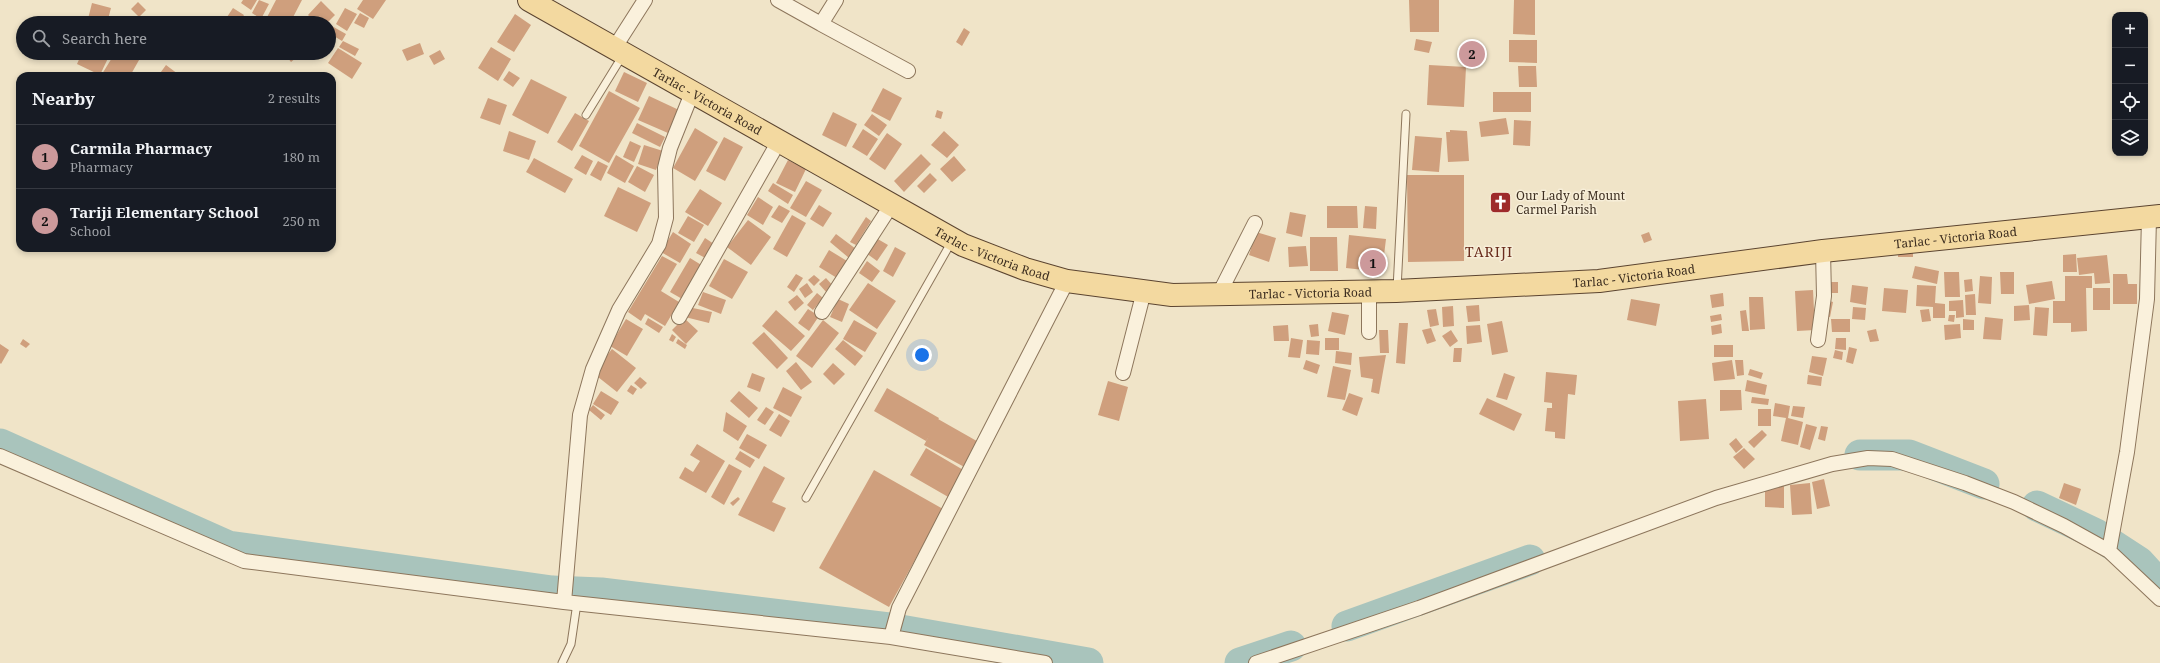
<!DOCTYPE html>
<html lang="en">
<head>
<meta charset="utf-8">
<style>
  :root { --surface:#171b24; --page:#20242c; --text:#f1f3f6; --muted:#9ea1a6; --line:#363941; --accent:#cc999b }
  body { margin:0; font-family:"Noto Serif",serif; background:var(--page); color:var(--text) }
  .controls { position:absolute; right:12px; top:12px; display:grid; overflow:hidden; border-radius:8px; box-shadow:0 2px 6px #0003 }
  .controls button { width:36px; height:36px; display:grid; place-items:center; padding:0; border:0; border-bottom:1px solid var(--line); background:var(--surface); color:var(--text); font:20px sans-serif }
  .you { position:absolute; left:922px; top:355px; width:14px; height:14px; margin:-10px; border:3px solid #fff; border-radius:50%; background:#1a73e8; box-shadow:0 0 0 6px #1a73e833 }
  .badge { display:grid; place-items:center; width:26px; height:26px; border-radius:50%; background:var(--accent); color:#111; font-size:13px; font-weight:700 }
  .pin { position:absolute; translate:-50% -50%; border:2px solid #fff; box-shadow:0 1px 4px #0006 }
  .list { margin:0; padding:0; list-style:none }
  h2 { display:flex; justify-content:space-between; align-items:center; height:52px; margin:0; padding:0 16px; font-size:17px }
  h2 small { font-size:13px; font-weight:400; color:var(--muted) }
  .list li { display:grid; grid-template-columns:26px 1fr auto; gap:12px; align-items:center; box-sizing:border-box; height:64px; padding:0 16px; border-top:1px solid var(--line) }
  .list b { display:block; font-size:15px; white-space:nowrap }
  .list p { margin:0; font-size:13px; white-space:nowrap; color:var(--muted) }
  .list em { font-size:13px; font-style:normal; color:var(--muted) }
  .icon { flex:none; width:22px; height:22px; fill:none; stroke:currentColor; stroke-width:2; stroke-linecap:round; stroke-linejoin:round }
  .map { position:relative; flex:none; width:2160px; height:663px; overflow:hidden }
  .search { position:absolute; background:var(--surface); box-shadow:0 2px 6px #0003; left:16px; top:16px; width:320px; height:44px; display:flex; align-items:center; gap:10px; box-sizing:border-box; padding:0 14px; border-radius:22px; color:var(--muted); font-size:15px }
  .panel { position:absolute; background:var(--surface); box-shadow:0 2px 6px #0003; left:16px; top:72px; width:320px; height:180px; border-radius:12px }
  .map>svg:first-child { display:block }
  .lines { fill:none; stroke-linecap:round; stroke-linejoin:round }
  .river { stroke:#a9c4bc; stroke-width:31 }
  .building { fill:#cf9f7d }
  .lane-casing { stroke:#8d765c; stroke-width:9 }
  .street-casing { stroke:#8d765c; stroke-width:16 }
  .primary-casing { stroke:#5b4430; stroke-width:24 }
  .lane { stroke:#faf1dc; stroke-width:7 }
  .street { stroke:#faf1dc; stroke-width:14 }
  .primary { stroke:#f3d9a0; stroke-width:22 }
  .labels { text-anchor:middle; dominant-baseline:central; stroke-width:3; stroke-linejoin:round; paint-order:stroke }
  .street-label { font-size:12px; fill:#3d2e20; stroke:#f7eed8 }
  .poi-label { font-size:12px; fill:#3d2e20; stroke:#f7eed8; text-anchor:start }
  .quarter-label { font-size:14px; letter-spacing:1px; fill:#6b2e1e; stroke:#f7eed8 }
</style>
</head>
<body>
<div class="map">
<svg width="2160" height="663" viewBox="0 0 2160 663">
  <rect width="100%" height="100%" fill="#f0e4c8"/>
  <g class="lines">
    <path class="river" d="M0,444L228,546L552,591L601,593L889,628L1088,663
      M1860,455H1909L1984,484
      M2037,506L2096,534L2139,562L2160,585
      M1347,626L1530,560
      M1240,663L1291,646"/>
  </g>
  <path class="building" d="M243,0H257L251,10L241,3Z
    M259,0L269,4L261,19L252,13Z
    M276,0H302L290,23H264Z
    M363,0H386L373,19L357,9Z
    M1409,0H1439V32H1410Z
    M1514,0H1535V35L1513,34Z
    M321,1L335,15L327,23H316L308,15Z
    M138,2L146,10L139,17L131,9Z
    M92,3L111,8L107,23H87Z
    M233,8L244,15L239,23L227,17Z
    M345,8L357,14L347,31L336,24Z
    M360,13L369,18L364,28L354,23Z
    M515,14L531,25L514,52L497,42Z
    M330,25L346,34L342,41L329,33Z
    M964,28L970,32L962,46L956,42Z
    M1416,39L1432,42L1429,53L1414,50Z
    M1509,40H1537V63L1509,62Z
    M343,41L359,49L355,56L339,47Z
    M420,43L424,54L407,61L402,50Z
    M491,47L511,59L498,81L478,68Z
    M338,48L362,63L352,79L328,63Z
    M440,50L445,59L434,65L429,56Z
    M82,53L110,54L100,75L77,64Z
    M115,53H143L130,76H105L102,74Z
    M284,53H302L291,62Z
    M166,65L178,74L177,76H158Z
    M1429,65L1466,67L1464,107L1427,105Z
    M1518,66H1536L1537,87H1519Z
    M509,71L520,78L513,87L503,80Z
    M624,72L647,83L638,102L615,91Z
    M531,79L567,97L548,134L512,115Z
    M883,88L902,98L890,121L871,111Z
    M609,91L640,108L609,163L579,146Z
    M1493,92H1531V112H1493Z
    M649,96L679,110L668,133L638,120Z
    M488,98L507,105L500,125L480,118Z
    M937,110L943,112L941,119L935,117Z
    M833,112L857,124L846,147L822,135Z
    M575,113L589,121L572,151L557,142Z
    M872,114L887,125L879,136L864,125Z
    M1506,118L1509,134L1481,137L1479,122Z
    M1514,120L1531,121L1530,146L1513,145Z
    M637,123L665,137L660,147L632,133Z
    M695,128L718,142L695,181L673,168Z
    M863,129L878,139L867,156L852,147Z
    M1450,130L1467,131L1469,161L1448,162L1446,132H1450Z
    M509,131L536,141L529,160L503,151Z
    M944,131L959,145L947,158L931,145Z
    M887,133L902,144L885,170L869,159Z
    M1415,136L1442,138L1439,172L1412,170Z
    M724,137L743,147L725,181L706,171Z
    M630,141L641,146L634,162L623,157Z
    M644,145L663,151L656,170L638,164Z
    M921,154L931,164L904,192L894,181Z
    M582,155L593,161L586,175L574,168Z
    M616,155L634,166L625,183L607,173Z
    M954,156L966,170L952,182L940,169Z
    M534,158L573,179L565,193L526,172Z
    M788,160L806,169L795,192L776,183Z
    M598,161L608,166L601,181L590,175Z
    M637,166L654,175L645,192L628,182Z
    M930,173L937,180L924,193L917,186Z
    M1407,175H1464V261L1408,262Z
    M806,181L822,190L806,217L790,208Z
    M773,183L793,195L788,204L768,191Z
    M618,187L651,203L637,232L604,216Z
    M700,189L722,203L708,226L685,212Z
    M758,197L773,207L763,225L747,215Z
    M779,205L790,211L782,223L771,217Z
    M819,205L832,213L823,227L810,219Z
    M1327,206H1357L1358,228H1327Z
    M1365,206L1377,207L1376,229L1363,228Z
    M1290,212L1306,215L1302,237L1286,233Z
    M792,215L806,223L787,257L773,249Z
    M688,216L704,225L694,242L678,233Z
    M866,217L871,221L856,245L850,242Z
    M748,220L771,237L751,265L727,247Z
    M673,232L691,244L680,263L661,252Z
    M1256,232L1276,238L1269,262L1249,255Z
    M1649,232L1652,240L1644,243L1641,235Z
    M836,234L856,249L849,258L830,242Z
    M1349,235L1386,239L1382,272L1346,268Z
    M1310,237H1337L1338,271H1310Z
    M705,238L717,246L709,260L696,253Z
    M876,238L888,245L877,261L866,253Z
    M1898,245H1913V257H1898Z
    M1306,246L1308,266L1289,267L1288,247Z
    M895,247L906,253L893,277L883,271Z
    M829,250L847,261L837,278L819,267Z
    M2076,254L2077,272H2063V255Z
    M2107,255L2110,283L2095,284L2094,273L2079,275L2077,258Z
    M662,256L677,264L661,291L679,302L665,326L645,314L641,321L628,312Z
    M690,258L703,266L684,300L670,292Z
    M724,259L748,272L732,299L709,286Z
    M867,261L880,271L872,282L859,273Z
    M1915,266L1939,271L1937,284L1912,278Z
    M1944,272H1959L1960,297H1945Z
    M2000,272H2014V294H2001Z
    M796,274L803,278L794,292L787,287Z
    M2113,274H2127L2128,284H2137V304H2113Z
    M814,275L820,280L814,286L808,280Z
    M1980,276L1992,277L1991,304L1978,303Z
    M2065,276H2092V288H2086L2087,331L2071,332V323H2053V301H2065Z
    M826,278L834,287L827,293L819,284Z
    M1972,279L1973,291L1965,292L1964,280Z
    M2052,281L2055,299L2029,304L2026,285Z
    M1827,282H1838V293H1827Z
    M807,283L813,292L805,298L799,289Z
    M868,283L896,301L877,329L849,310Z
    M1852,285L1868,287L1866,305L1850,302Z
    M1917,285L1936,286L1935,303L1945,304V318H1933V307L1916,306Z
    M1884,288L1908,290L1906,313L1882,311Z
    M2093,288H2110V310H2093Z
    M1813,290L1815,330L1797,331L1795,291Z
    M703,292L726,300L721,314L698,305Z
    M817,293L823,298L813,310L807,305Z
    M1723,293L1724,306L1712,308L1710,295Z
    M1975,294L1976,315H1966L1965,295Z
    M797,295L804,303L795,311L788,302Z
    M1749,297H1763L1765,329L1750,330Z
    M838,299L849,304L842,322L830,317Z
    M1631,299L1660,304L1656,326L1627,320Z
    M1826,300L1833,302L1830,317L1824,316Z
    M1963,300L1964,317L1956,318V311H1949V301Z
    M1479,305L1480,321L1468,322L1466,306Z
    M2029,305L2030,320L2014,321V306Z
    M1453,306L1454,326L1443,327L1442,307Z
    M688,307L712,312L709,323L685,317Z
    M1853,307L1866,308L1865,320L1852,319Z
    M2035,307L2049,308L2047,336L2033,335Z
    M808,309L819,316L809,331L798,323Z
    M1436,309L1439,325L1430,327L1427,310Z
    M1929,309L1931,321L1922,322L1920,310Z
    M776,310L805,336L791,351L762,326Z
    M1746,310L1749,331H1742L1740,311Z
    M1332,312L1349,315L1345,335L1328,331Z
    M1721,314L1722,320L1711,322L1710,316Z
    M1949,315H1955L1954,322L1948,321Z
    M1985,317L2003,319L2001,340L1983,339Z
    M648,318L663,327L659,333L645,324Z
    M684,318L698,331L686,344L672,330Z
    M626,319L643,329L627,356L610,346Z
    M1831,319H1850V332H1832Z
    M1963,319L1974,320V330H1963Z
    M823,320L839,333L812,368L796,356Z
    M854,320L877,333L865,352L843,339Z
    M1502,321L1508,352L1492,355L1487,324Z
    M1399,323H1408L1405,364L1396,363Z
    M1318,324L1319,336L1311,337L1309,325Z
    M1721,324L1722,333L1712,335L1711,326Z
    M1960,324L1961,338L1945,340L1944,325Z
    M1288,325L1289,341H1274L1273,326Z
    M1480,325L1482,342L1467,344L1466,326Z
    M1431,328L1436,341L1427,344L1422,330Z
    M1876,329L1879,341L1870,342L1867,331Z
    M1379,330H1388L1389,353H1380Z
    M1451,330L1458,341L1450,347L1442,336Z
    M764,332L788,358L777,369L752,343Z
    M672,334L676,337L673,342L669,340Z
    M1291,338L1303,340L1300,358L1288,357Z
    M1325,338H1339V350H1325Z
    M1836,338H1846V350L1835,349Z
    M23,339L30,344L26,348L20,344Z
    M678,339L687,345L685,349L676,343Z
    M843,340L863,356L855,366L835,349Z
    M1307,340L1320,341L1319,355L1306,354Z
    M0,344L9,350L1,364L0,363Z
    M1714,345H1733V357H1714Z
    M1849,347L1857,349L1853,364L1846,362Z
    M1454,348H1462L1461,362H1453Z
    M612,349L636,368L617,392L593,373Z
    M1835,350L1843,352L1842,360L1833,358Z
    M1336,351L1352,353L1351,365L1335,363Z
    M1386,355L1379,394L1371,392L1373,379L1361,377L1359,357Z
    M1812,356L1827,358L1823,376L1809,372Z
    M1306,360L1320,365L1317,374L1303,369Z
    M1732,360L1735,379L1714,381L1712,363Z
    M1735,360H1743L1744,375L1737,376Z
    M796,362L812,382L801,390L786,371Z
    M833,363L845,374L834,385L823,374Z
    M1333,366L1351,370L1345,400L1327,397Z
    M1750,369L1763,373L1761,379L1748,375Z
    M1546,372L1577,375L1575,395L1568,394L1565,439L1555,438V432L1545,431L1547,408H1552V403L1544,402Z
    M752,373L765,378L760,392L747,387Z
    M1504,373L1515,377L1507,400L1496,397Z
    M1808,375L1822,377L1821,386L1807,384Z
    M640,377L647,383L641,389L634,383Z
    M1747,380L1767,385L1765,395L1745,391Z
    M1108,381L1128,387L1119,421L1098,415Z
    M631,385L637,389L633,395L627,391Z
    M783,387L802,397L791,417L773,408Z
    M887,388L939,418L926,441L874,411Z
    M1720,390H1741L1742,410L1720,411Z
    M601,391L619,402L611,415L593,404Z
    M739,391L758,408L749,418L730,401Z
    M1349,393L1363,398L1357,416L1342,410Z
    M1752,397L1769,399L1768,405L1751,403Z
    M1487,398L1522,414L1514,431L1479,414Z
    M1706,399L1709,439L1680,441L1678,401Z
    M1775,403L1790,406L1788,418L1803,422L1798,445L1781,441L1786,418L1773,416Z
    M593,405L605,415L601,420L589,410Z
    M1793,406L1805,407L1803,418L1791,416Z
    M766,407L774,412L765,425L757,420Z
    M1758,409H1771V426H1758Z
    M726,412L747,426L738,441L723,431Z
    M779,414L790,421L781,437L769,430Z
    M938,419L982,444L968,469L924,445Z
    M1806,424L1817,427L1810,450L1800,447Z
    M1821,426L1828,427L1825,441L1818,439Z
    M1762,430L1767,435L1754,448L1748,442Z
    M747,434L767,445L759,459L739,448Z
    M1736,438L1743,447L1736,453L1729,444Z
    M697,444L725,461L706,493L679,478L685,467L693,472L700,461L690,455Z
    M926,448L965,471L950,498L910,475Z
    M1744,448L1755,459L1744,469L1733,457Z
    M740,451L755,460L750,468L735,459Z
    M729,464L742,471L724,505L711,497Z
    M764,466L785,478L772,502L786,508L774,532L738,515Z
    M874,470L943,509L889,607L819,568Z
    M1824,479L1830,506L1817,509L1812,482Z
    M1810,483L1812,514L1792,515L1790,485Z
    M2064,483L2081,489L2076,505L2059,498Z
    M1765,484L1784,485V508L1765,507Z
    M738,497L740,499L733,506L730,503Z"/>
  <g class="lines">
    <defs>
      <path id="lane" d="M586,115L623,55
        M1397,289L1406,114
        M806,498L952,241
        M562,663L571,644L577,603"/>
      <path id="street" d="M778,0L821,24L836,0
        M821,24L908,71
        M615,47L645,0
        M2149,218L2147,299L2127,452L2109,551L2160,599
        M1369,291V332
        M1219,294L1255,223
        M822,312L892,204
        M679,317L779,141
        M1818,340L1824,296L1823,251
        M1123,373L1144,291
        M0,456L244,561L564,602L891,637L899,608L1067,281
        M564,602L580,415L593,369L619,310L659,244L666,218L665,168L670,148L692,93
        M891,637L1045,663
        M1256,663L1419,608L1716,498L1832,464L1868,458L1892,459L1965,483L2014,502L2064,526L2109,551"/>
      <g id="primary">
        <path id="s1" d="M529,0L963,245L1025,269L1067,281L1172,295L1396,291L1599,281L1823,251L2160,216"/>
      </g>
    </defs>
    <use href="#lane" class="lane-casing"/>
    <use href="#street" class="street-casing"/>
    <use href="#primary" class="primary-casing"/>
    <use href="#lane" class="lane"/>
    <use href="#street" class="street"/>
    <use href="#primary" class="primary"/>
  </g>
  <defs>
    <symbol id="church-square" viewBox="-11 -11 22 22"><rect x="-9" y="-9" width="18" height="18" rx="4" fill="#9e2a2b" stroke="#f7eed8"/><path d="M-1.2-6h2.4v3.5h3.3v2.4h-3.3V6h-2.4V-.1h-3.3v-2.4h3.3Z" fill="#fff"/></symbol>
  </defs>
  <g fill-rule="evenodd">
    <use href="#church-square" x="1488" y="190" width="25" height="25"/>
  </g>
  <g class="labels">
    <g class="street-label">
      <text stroke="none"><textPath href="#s1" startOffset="205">Tarlac - Victoria Road</textPath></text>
      <text stroke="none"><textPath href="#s1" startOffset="1501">Tarlac - Victoria Road</textPath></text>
      <text stroke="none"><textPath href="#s1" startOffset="529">Tarlac - Victoria Road</textPath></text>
      <text stroke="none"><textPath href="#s1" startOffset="1177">Tarlac - Victoria Road</textPath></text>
      <text stroke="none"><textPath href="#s1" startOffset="853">Tarlac - Victoria Road</textPath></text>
    </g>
    <g class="poi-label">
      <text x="1516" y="195">Our Lady of Mount<tspan x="1516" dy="14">Carmel Parish</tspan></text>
    </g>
    <g class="quarter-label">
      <text x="1489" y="251">TARIJI</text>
    </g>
  </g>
</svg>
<div class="controls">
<button>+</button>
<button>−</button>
<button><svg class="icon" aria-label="locate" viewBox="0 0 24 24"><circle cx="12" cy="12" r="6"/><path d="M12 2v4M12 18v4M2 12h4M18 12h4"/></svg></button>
<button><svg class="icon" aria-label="layers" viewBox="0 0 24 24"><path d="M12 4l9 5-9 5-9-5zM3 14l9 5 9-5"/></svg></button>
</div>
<div class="you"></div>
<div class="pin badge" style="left:1373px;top:263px">1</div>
<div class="pin badge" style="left:1472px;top:54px">2</div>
<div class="search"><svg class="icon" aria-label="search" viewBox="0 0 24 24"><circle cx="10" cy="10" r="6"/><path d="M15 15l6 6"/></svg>Search here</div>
<section class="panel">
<h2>Nearby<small>2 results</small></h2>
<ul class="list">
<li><span class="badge">1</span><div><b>Carmila Pharmacy</b><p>Pharmacy</p></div><em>180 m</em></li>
<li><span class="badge">2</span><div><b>Tariji Elementary School</b><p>School</p></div><em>250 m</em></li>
</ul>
</section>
</div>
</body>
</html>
